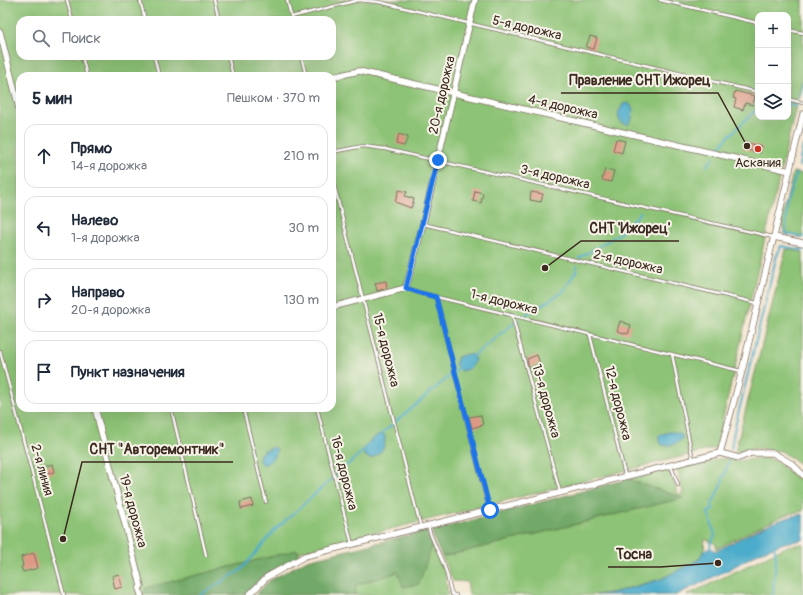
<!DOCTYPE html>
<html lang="ru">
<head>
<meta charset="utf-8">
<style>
  :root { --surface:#fff; --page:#f2f2f3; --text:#1f2937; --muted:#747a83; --line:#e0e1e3 }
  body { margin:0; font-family:Pangolin,sans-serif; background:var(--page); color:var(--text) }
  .controls { position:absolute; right:12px; top:12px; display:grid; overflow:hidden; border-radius:8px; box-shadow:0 4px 16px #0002 }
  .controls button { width:36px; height:36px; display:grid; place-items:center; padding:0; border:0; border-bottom:1px solid var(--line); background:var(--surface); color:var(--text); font:20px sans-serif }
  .stop { position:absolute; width:12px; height:12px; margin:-9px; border:3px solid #1a73e8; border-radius:50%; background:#fff }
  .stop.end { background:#1a73e8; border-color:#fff; box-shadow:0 1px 4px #0008 }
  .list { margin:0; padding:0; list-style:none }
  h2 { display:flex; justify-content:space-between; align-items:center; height:52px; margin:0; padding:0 16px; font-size:17px }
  h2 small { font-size:13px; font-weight:400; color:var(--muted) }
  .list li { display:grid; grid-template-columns:26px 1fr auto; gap:12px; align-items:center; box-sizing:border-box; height:64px; margin:0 8px 8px; padding:0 8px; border:1px solid var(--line); border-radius:12px }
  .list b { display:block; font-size:15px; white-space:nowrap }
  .list p { margin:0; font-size:13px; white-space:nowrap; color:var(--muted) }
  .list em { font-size:13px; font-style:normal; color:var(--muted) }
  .icon { flex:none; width:22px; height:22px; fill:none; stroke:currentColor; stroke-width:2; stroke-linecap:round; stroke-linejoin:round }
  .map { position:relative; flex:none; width:803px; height:595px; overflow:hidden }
  .search { position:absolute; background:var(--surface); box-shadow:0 4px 16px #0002; left:16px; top:16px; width:320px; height:44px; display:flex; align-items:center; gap:10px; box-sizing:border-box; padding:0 14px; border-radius:12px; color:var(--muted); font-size:15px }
  .panel { position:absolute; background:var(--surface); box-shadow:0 4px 16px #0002; left:16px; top:72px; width:320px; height:340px; border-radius:12px }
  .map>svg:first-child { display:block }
  .green { fill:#8dc376; stroke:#64764a; fill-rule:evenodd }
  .forest { fill:#72a967; stroke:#566a42 }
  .water { fill:#4caccb; stroke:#446b74 }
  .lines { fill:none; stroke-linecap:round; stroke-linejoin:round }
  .stream { stroke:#4caccb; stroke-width:2 }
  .building { fill:#dd9984 }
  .service-casing { stroke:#7c6c5d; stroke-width:4 }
  .minor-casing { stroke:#7c6c5d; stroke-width:7 }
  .service { stroke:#fff; stroke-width:2.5 }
  .minor { stroke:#fff; stroke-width:5.5 }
  .route { stroke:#1a73e8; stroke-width:5 }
  .poi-dot { fill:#c8321e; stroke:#f7f3e8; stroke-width:1.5 }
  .labels { text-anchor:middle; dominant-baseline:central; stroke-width:4; stroke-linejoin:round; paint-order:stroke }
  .street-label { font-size:13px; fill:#3b2a1e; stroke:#f7f3e8 }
  .poi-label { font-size:13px; fill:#3b2a1e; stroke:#f7f3e8 }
  .leader { fill:none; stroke:#3b2a1e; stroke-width:1.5 }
  .callout-dot { fill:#3b2a1e; stroke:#f7f3e8; stroke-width:1.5 }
  .callout-label { font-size:14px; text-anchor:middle; font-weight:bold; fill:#3b2a1e; stroke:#f7f3e8; stroke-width:4; stroke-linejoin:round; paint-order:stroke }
</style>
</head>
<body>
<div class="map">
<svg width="803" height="595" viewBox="0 0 803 595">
  <rect width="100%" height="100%" fill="#f7f3e8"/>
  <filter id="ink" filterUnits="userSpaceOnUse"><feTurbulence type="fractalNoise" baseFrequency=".025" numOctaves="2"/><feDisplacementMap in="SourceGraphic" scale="8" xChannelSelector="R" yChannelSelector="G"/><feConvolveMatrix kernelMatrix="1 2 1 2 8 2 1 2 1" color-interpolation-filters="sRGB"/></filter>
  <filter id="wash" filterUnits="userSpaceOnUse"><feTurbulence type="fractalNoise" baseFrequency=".012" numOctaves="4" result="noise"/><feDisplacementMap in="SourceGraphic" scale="16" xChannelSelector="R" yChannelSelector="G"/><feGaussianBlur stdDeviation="0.9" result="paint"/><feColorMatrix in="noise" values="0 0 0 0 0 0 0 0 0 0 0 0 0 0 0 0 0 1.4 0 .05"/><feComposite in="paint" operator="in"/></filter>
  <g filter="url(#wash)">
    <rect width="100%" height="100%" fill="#f5e7d2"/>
    <path class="green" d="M0,0H803V76L716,448L303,551L143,595H0ZM758,15H788V117H758ZM20,20H332V56H20ZM20,76H332V408H20Z
      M793,172L803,174V238L785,234L781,223Z
      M786,249L803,252V466L781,451L757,448L735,452Z
      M723,458L735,461L764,458L775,460L803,483V511L785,515L757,528L716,549V544L705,539L704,551L698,560L661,579L616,592L596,595H469L467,582L453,581L442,557L682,498L628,479L670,470L678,495L683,493L677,468Z
      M803,544V595H687L788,546Z
      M432,545L445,572L448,595H355L356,585L398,572L426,560Z"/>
    <path class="forest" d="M628,479L683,498L442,557L434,540L432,531Z
      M426,531L432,545L419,584L403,587L398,572L356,585L355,595H255L269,581L307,560Z
      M297,550L300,555L265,575L244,595H146L145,588Z"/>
    <path class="water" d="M629,103L633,109L632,119L628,125L624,124L619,120L618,113L623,104Z
      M466,354L473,355L475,361L469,369L461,371L455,365L458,357Z
      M669,432C675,432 678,432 683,436C679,445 671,446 662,445L659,441V435Z
      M379,434L385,435C386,448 381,454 370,459L364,455L363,450L369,442Z
      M275,447L277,449C275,457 271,461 264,465L259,461L260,454L265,450Z
      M803,514V540L784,543L760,552L728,570L676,595H596L616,592L661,579L698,560L704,551L710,548L716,551C744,537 772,519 803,514Z"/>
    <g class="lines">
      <path class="stream" d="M799,98L803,82
        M788,104L797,106
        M717,151L726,139L758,108
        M707,166L714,157
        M799,166L803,145
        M797,173L787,201L786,234L803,237
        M579,258L619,234L641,212
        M525,315L563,292L576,271L577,266
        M472,357L518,320
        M379,436L459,368
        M731,449L734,431L776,258L781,246L803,250
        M712,551L710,545L715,535L708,512L713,510L712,504L720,487L729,461
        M200,595L241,570L276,529L364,450
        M773,595L776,557L774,544"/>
    </g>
    <g id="blocks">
      <path class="building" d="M590,36L597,38L594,49L586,47Z
        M735,91L755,96L753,105L745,103L743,110L734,107L736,99L733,98Z
        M399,134L408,137L404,146L396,144Z
        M616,139L625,141L622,153L613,150Z
        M745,142L762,147L760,153L743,149Z
        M605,169L614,171L611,182L602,180Z
        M399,190L407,192L405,196L414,199L411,208L395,202Z
        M475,191L483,193L481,203L473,201Z
        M531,192L543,194L541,202L530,200Z
        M386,281L387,288L377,291L375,283Z
        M620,321L631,325L628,334L617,331Z
        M537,355L540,364L529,368L527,359Z
        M481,415L483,425L472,428L469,417Z
        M52,464L54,472L43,475L41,467Z
        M252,499L253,506L241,509L240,502Z
        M34,553L38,568L23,572L21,567L23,566L21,557Z
        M119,574L122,587L115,589L112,576Z"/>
    </g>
  </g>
  <g filter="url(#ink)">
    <use href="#blocks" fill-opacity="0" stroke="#7c6c5d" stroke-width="1"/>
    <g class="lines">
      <defs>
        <path id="service" d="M67,0L72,20
          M140,0L145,20
          M214,0L219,20
          M287,0L292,20
          M660,0L758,23
          M291,17L359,0L379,2L758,92
          M788,30L803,33
          M82,56L87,76
          M154,56L159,76
          M228,56L233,76
          M301,56L306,76
          M788,99L803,103
          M332,152L363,146L385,149L773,237
          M332,177L421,528
          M423,224L757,303
          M406,288L420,293L741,371
          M436,297L489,510
          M512,315L560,492
          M590,335L625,475
          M0,351L64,595
          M672,354L693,460
          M171,408L206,555
          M243,408L266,502
          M317,408L352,544
          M671,466L678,485
          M428,526C432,542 441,556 446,571C449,579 448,588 453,595H456"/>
        <path id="minor" d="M0,32L20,112
          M332,77L359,71L790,171
          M774,237L803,243
          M332,307L406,288L423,224L475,0
          M95,408L141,586L139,589L141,595
          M720,453L739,458L751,453H773L792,464L803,475
          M249,595L267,577L305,556L720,453L742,371L803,114"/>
      </defs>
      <use href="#service" class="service-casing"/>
      <use href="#minor" class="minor-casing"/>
      <use href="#service" class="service"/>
      <use href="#minor" class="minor"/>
    </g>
  </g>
  <g class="lines" filter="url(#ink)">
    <path class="route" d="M438,160L406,288L420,293L436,297L490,510"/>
  </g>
  <circle class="poi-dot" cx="758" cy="149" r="4"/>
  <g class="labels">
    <g class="street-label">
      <text transform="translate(527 28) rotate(13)">5-я дорожка</text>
      <text transform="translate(442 95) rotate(-77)">20-я дорожка</text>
      <text transform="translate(563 107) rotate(13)">4-я дорожка</text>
      <text transform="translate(555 177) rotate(13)">3-я дорожка</text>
      <text transform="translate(628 262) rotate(13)">2-я дорожка</text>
      <text transform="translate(504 302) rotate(14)">1-я дорожка</text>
      <text transform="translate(386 350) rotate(76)">15-я дорожка</text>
      <text transform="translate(546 401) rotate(75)">13-я дорожка</text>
      <text transform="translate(618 403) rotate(76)">12-я дорожка</text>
      <text transform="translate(42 470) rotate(75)">2-я линия</text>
      <text transform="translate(344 473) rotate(76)">16-я дорожка</text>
      <text transform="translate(133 511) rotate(75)">19-я дорожка</text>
    </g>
    <g class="poi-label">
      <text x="758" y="163">Аскания</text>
    </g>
  </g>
  <path class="leader" d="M747 146L718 93H561M545 268L581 241H679M63 539L82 462H233M718 563L660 567H608"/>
  <g class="callout-dot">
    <circle cx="747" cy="146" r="4"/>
    <circle cx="545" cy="268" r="4"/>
    <circle cx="63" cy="539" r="4"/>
    <circle cx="718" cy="563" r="4"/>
  </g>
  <g class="callout-label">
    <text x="640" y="85">Правление СНТ Ижорец</text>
    <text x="630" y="233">СНТ 'Ижорец'</text>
    <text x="157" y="454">СНТ "Авторемонтник"</text>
    <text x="634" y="559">Тосна</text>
  </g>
</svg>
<div class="controls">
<button>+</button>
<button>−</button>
<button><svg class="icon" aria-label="layers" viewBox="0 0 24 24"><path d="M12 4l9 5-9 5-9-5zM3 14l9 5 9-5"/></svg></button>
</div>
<div class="stop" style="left:490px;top:510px"></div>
<div class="stop end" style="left:438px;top:160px"></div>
<div class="search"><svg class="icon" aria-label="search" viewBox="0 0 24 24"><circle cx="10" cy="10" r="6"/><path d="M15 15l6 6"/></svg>Поиск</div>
<section class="panel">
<h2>5 мин<small>Пешком · 370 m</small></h2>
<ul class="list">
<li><svg class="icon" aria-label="ahead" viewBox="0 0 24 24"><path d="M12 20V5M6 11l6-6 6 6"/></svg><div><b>Прямо</b><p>14-я дорожка</p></div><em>210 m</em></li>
<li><svg class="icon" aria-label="left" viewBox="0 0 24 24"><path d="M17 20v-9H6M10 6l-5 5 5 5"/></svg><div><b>Налево</b><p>1-я дорожка</p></div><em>30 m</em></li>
<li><svg class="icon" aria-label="right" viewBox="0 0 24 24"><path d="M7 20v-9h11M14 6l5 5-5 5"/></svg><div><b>Направо</b><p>20-я дорожка</p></div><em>130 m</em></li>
<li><svg class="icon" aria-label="arrive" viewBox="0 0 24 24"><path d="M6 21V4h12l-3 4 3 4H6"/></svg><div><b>Пункт назначения</b></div></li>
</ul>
</section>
</div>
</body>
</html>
